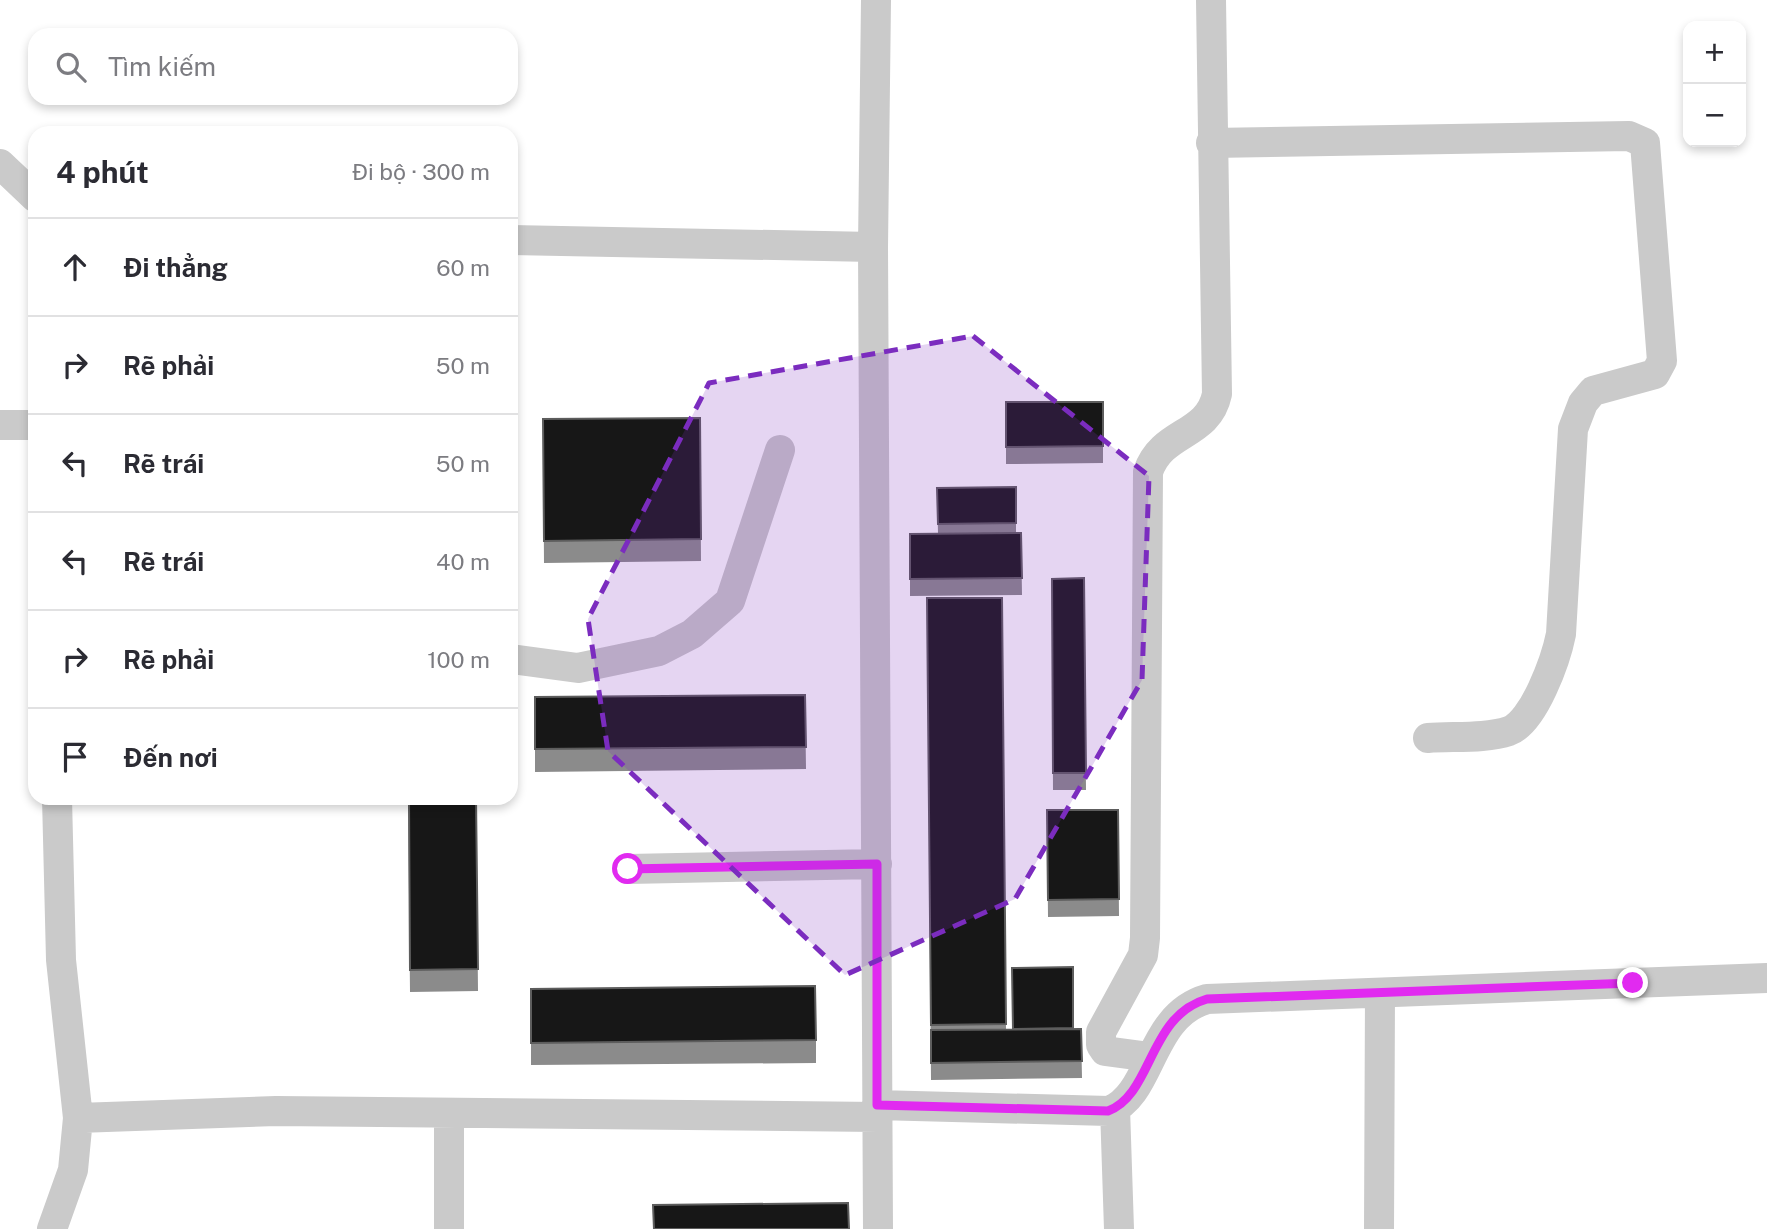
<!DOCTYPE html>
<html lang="vi">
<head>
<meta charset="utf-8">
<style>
  :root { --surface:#fff; --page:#f7f7f7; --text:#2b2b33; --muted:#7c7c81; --line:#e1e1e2 }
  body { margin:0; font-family:"Public Sans",sans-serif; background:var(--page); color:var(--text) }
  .controls { position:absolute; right:21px; top:21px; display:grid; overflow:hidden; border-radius:14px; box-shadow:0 4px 10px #0003 }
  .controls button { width:63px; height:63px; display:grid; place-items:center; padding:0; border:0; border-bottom:2px solid var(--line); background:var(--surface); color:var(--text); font:35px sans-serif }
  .stop { position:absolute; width:21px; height:21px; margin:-16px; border:5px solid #e12af0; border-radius:50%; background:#fff }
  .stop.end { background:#e12af0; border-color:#fff; box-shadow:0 2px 7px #0008 }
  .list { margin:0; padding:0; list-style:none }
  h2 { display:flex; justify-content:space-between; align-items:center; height:91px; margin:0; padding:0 28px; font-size:30px }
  h2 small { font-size:23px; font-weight:400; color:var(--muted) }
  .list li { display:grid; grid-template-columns:46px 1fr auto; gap:21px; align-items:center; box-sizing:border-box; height:98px; padding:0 28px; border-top:2px solid var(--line) }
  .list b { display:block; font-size:26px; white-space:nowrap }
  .list em { font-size:23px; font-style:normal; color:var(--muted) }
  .icon { flex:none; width:38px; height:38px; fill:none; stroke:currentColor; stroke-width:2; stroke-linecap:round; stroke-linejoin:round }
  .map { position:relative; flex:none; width:1767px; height:1229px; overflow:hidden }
  .search { position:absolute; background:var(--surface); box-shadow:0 4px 10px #0003; left:28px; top:28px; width:490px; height:77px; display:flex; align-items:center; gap:18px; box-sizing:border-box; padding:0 24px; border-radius:21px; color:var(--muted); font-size:26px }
  .panel { position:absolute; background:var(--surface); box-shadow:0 4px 10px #0003; left:28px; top:126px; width:490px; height:679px; border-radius:21px }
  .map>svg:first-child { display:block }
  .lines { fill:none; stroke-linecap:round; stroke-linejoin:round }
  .minor { stroke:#cacaca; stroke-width:30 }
  .wall { fill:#8b8b8b }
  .building { fill:#171717; stroke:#5d5d5d; stroke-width:2 }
  .route { stroke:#e12af0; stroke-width:9 }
  .marked { fill:#7b2cbf; fill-opacity:0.2; stroke:#7b2cbf; stroke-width:5; stroke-dasharray:14 9; stroke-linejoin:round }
</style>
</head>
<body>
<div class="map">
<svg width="1767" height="1229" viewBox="0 0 1767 1229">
  <rect width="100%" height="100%" fill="#fff"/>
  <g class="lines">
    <path class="minor" d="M876,0L873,247L878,1229
      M1211,143L1629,136L1645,143L1662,361L1655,374L1593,391L1583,403L1573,429L1561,634C1556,659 1534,722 1509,731C1485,739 1453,736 1428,738
      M0,164L35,197
      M511,240L873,247
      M0,425H35
      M511,659L578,668L659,651L692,634L730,601L780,450
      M628,869L877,864
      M1150,1057L1105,1051L1101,1045V1032L1143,955L1145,938L1148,472C1162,430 1208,437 1217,394L1211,0
      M877,1105L1109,1111C1153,1094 1148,1016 1207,999L1767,978
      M1115,1108L1119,1229
      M78,1118L276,1111L878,1117
      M52,1229L73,1170L78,1118L61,960L57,798
      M449,1229V1115
      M1379,1229L1380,994"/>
  </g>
  <path class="wall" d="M1006,402H1103V463L1006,464Z
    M700,418L701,561L544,563L543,419Z
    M1016,487V533H1021L1022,595L910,596V534L938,533L937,488Z
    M1084,578L1086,790H1053L1052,579Z
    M927,598H1002L1006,1029H1013L1073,967V1029H1081L1082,1078L931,1080Z
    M805,695L806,769L535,772V697Z
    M408,798H476L478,991L410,992Z
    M1047,810H1118L1119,916L1048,917Z
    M531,989L816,1040V1063L531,1065Z"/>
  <path class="building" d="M1006,402H1103V446L1006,447Z
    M700,418L701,539L544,541L543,419Z
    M1016,487V523L938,524L937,488Z
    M1021,533L1022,578L910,579V534Z
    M1084,578L1086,773H1053L1052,579Z
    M927,598H1002L1006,1024L931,1025Z
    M805,695L806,747L535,749V697Z
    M409,798H476L478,969L410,970Z
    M1047,810H1118L1119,899L1048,900Z
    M1073,967V1028L1013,1029L1012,968Z
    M815,986L816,1040L531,1043V989Z
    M1081,1029L1082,1061L931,1063V1030Z
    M848,1203L849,1229H654L653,1205Z"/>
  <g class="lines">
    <path class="route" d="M628,869L877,864V1105L1108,1111C1153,1094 1148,1016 1207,999L1633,983"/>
  </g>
  <path class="marked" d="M973,336L1149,476L1142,680L1015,899L845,975L608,751L588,619L709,383Z"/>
</svg>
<div class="controls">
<button>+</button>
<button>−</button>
</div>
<div class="stop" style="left:628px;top:869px"></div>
<div class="stop end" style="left:1633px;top:983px"></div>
<div class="search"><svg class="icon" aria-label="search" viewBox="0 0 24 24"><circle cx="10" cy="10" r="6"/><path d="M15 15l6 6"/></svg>Tìm kiếm</div>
<section class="panel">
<h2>4 phút<small>Đi bộ · 300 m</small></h2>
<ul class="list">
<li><svg class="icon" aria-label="ahead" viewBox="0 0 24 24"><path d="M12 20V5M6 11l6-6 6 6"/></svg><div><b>Đi thẳng</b></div><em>60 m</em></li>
<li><svg class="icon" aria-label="right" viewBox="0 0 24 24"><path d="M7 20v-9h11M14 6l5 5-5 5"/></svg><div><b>Rẽ phải</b></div><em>50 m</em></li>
<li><svg class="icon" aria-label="left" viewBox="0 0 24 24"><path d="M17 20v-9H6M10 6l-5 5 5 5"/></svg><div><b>Rẽ trái</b></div><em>50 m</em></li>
<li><svg class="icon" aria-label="left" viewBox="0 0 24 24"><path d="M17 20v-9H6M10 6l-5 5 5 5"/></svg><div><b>Rẽ trái</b></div><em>40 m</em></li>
<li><svg class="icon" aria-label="right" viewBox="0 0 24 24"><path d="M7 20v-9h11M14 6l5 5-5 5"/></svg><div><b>Rẽ phải</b></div><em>100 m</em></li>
<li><svg class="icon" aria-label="arrive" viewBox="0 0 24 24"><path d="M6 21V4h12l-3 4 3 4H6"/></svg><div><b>Đến nơi</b></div></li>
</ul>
</section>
</div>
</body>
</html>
